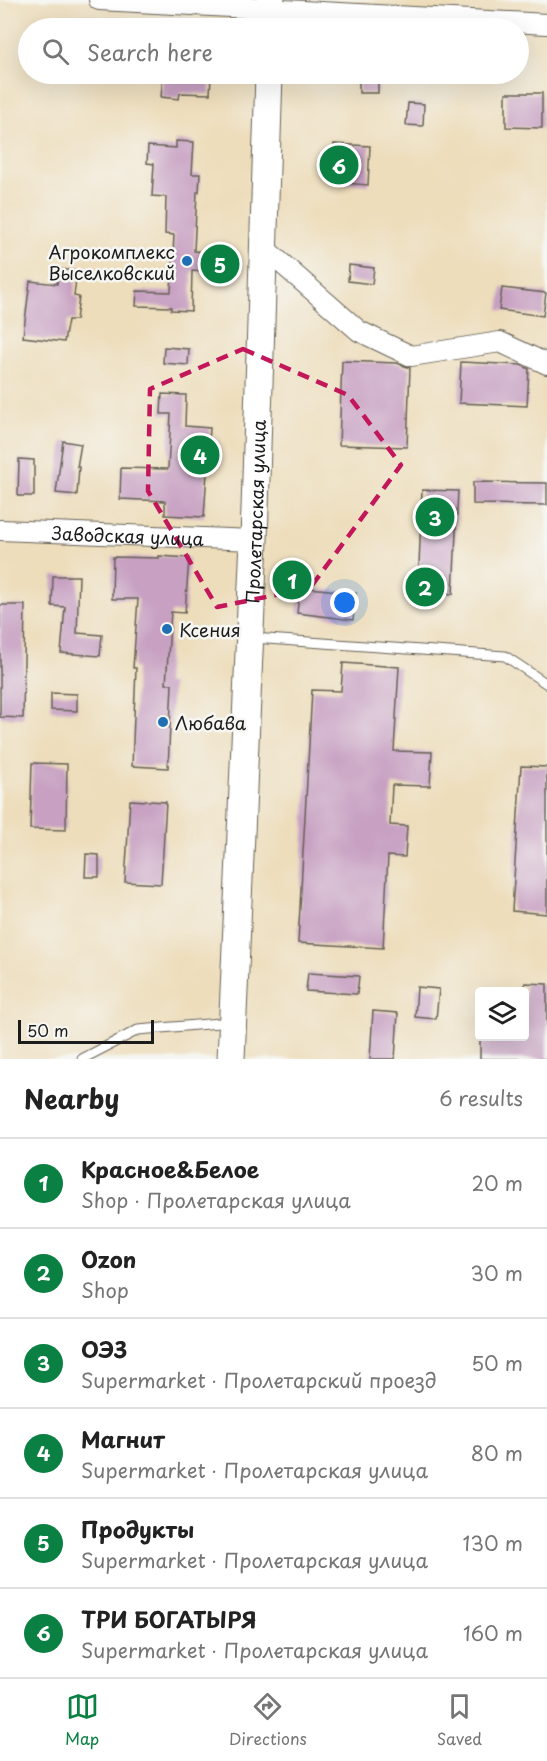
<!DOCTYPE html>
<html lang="en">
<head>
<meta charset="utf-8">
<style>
  :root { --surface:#fff; --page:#f6f6f6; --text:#222; --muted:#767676; --line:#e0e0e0; --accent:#0b8043 }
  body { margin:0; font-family:"Playpen Sans",sans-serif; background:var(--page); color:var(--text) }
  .controls { position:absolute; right:18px; bottom:18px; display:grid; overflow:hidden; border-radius:6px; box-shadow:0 6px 24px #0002 }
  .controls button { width:54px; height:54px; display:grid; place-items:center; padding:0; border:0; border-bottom:2px solid var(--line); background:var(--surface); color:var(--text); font:30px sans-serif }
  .scale { position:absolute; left:18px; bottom:15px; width:136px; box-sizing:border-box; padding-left:6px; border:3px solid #1c1c1c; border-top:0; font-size:16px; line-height:21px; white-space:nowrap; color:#1c1c1c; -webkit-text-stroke:4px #f6f6f2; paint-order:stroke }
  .you { position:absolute; left:345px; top:603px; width:21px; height:21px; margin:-15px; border:4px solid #fff; border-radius:50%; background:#1a73e8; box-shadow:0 0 0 9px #1a73e833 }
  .badge { display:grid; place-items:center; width:39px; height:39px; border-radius:50%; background:var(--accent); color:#fff; font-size:20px; font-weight:700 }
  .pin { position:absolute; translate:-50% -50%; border:3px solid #fff; box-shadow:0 2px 6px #0006 }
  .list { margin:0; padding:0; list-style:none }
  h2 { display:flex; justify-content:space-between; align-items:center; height:78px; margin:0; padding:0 24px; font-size:26px }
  h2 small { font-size:20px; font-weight:400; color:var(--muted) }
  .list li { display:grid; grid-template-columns:39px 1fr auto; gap:18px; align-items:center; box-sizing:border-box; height:90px; padding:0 24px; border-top:2px solid var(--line) }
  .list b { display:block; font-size:22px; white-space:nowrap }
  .list p { margin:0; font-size:20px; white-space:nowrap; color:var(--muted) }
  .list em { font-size:20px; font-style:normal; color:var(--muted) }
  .icon { flex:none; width:33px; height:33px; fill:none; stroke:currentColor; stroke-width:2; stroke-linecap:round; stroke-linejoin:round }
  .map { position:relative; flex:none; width:547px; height:1059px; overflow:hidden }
  .search { position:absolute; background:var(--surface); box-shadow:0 6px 24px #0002; left:18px; right:18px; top:18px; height:66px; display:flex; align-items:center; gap:15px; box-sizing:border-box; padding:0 21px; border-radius:33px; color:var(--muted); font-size:22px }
  .sheet { height:618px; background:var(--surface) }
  nav { display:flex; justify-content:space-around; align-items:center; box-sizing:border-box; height:84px; border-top:2px solid var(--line); background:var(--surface); font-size:16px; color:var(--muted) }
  nav a { display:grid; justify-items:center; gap:3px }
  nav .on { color:var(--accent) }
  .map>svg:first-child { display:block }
  .building { fill:#c7a0c2 }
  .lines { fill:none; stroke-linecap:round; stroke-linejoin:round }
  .lane-casing { stroke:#656054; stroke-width:11 }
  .street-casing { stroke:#656054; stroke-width:22 }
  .secondary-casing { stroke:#656054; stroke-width:29 }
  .lane { stroke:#fff; stroke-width:9 }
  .street { stroke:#fff; stroke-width:20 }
  .secondary { stroke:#fff; stroke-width:27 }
  .marked { fill:none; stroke:#c2185b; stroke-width:4.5; stroke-dasharray:12 8; stroke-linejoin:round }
  .poi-dot { fill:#1f6fb2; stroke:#f6f6f2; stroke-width:2 }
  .labels { text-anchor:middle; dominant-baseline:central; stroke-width:5; stroke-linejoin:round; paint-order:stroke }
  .poi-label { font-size:18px; fill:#1c1c1c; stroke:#f6f6f2; text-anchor:start }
  .street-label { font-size:18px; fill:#1c1c1c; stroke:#f6f6f2 }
</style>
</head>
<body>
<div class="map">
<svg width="547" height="1059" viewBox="0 0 547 1059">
  <rect width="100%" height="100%" fill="#f6f6f2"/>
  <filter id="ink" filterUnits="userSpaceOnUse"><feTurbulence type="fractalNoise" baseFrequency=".0167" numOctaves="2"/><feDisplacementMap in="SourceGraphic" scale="12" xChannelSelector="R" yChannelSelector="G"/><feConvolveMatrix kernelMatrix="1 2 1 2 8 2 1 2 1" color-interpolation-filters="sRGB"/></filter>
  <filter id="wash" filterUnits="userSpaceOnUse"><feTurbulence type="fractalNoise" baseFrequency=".008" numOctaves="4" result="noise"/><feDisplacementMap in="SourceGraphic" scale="24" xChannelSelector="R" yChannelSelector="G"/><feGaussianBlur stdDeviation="1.35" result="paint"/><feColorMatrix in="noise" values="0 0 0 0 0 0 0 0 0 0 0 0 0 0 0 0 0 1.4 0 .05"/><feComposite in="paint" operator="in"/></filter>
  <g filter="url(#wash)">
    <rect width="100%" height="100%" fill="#edddbb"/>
    <g id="blocks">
      <path class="building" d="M163,74H203V75L211,76L210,94L180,93L179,99L161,97Z
        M359,74H378V93H359Z
        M506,93H542V128L506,127Z
        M408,103L424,104L423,126L406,125Z
        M176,141L194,142L192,174H200L199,192H197L194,251L221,253L220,273L192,271L191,311L171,310V307L136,306L137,291L171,292L174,235L165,234L166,197L152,196L154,164L147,163L148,146L176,148Z
        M334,144L370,146L368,185L332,182Z
        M349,265L374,268L372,284L348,281Z
        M58,269L77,271L74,296L79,297L76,320H68L64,342L23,337L30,281L57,284Z
        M502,288L546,293L543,316L499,310Z
        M164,347L189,349L188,365L163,363Z
        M342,361L397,363L410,368L407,447L339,445Z
        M461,362L521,365L529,369L527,406L459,403Z
        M162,394L186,395L185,426L210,428L204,517L165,515V501L120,499L121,468L168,469L171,414H161Z
        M63,441L81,444L77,467H79L77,495L56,493Z
        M19,459L34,460V496H18Z
        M473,482L547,483V505L473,504Z
        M422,490L458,491L453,594L418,592Z
        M159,556L189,558L185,613L171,612L166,684H172L168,768L132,766L136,668H133L138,599H112L113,557L159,558Z
        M53,576H79L77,633L102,635L100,656L61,653L65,607L52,606Z
        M300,587L356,593L353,620L297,613Z
        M0,605H25L23,718L0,717Z
        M343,663L399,667L394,751L432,752L430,786L392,785L390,825L407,826L405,857L388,856L383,948L298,943L312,690L341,691Z
        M51,693L77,694V711L51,710Z
        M32,763L67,764L66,830L30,829Z
        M521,766L547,767V914L512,911Z
        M130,800L166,802L161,884L125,882Z
        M86,854L99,855V877H85Z
        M308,973L359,976L357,994L306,991Z
        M525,983L547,984V1059H480V1036H525Z
        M417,987L439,989L436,1019L415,1017Z
        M373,1011L398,1013L395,1059H370Z"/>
    </g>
  </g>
  <g filter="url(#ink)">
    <use href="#blocks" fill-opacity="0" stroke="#656054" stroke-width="1.5"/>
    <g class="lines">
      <defs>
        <path id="lane" d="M253,638L505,656L547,684
          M82,1059L138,1030L231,1022"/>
        <g id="street">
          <path d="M99,0L547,24"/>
          <path d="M263,247L359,331L411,356L500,342L547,364"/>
          <path id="s1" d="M0,530L254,540"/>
        </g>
        <g id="secondary">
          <path d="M270,28L271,0"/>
          <path id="s2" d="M231,1059L254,540L269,74"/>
        </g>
      </defs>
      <use href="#lane" class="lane-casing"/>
      <use href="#street" class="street-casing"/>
      <use href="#secondary" class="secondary-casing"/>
      <use href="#lane" class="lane"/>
      <use href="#street" class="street"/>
      <use href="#secondary" class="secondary"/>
    </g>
  </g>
  <path class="marked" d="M243,349L348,395L401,465L310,588L217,607L148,491L150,389Z"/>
  <g class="poi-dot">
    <circle cx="187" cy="261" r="6"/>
    <circle cx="167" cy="629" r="6"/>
    <circle cx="163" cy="722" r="6"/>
  </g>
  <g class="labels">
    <g class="poi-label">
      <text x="175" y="251" text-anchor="end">Агрокомплекс<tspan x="175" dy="21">Выселковский</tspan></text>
      <text x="179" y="629">Ксения</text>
      <text x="175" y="722">Любава</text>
    </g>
    <g class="street-label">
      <text stroke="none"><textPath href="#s2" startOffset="548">Пролетарская улица</textPath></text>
      <text stroke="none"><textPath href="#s1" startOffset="128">Заводская улица</textPath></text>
    </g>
  </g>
</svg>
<div class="controls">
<button><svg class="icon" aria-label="layers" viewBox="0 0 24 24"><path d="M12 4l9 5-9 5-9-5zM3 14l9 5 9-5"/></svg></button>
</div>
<div class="scale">50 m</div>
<div class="you"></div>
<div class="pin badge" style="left:292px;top:580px">1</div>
<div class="pin badge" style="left:425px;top:587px">2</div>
<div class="pin badge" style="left:435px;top:517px">3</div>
<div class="pin badge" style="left:200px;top:455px">4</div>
<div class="pin badge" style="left:220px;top:264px">5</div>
<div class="pin badge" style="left:339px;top:165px">6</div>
<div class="search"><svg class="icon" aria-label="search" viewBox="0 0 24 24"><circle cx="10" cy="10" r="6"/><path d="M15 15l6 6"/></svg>Search here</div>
</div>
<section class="sheet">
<h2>Nearby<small>6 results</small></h2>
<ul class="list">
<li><span class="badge">1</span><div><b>Красное&amp;Белое</b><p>Shop · Пролетарская улица</p></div><em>20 m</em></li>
<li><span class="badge">2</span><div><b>Ozon</b><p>Shop</p></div><em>30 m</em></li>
<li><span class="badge">3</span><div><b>ОЭЗ</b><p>Supermarket · Пролетарский проезд</p></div><em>50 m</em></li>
<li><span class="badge">4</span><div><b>Магнит</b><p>Supermarket · Пролетарская улица</p></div><em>80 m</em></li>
<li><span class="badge">5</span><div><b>Продукты</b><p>Supermarket · Пролетарская улица</p></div><em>130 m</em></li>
<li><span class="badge">6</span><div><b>ТРИ БОГАТЫРЯ</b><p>Supermarket · Пролетарская улица</p></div><em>160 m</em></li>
</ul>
</section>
<nav>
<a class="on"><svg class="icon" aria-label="map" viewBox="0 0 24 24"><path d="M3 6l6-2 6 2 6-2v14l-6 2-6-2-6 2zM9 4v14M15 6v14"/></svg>Map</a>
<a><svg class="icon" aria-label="directions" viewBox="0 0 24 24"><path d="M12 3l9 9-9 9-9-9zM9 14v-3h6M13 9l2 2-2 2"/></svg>Directions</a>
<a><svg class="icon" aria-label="saved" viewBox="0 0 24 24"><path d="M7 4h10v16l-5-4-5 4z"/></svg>Saved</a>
</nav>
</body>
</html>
